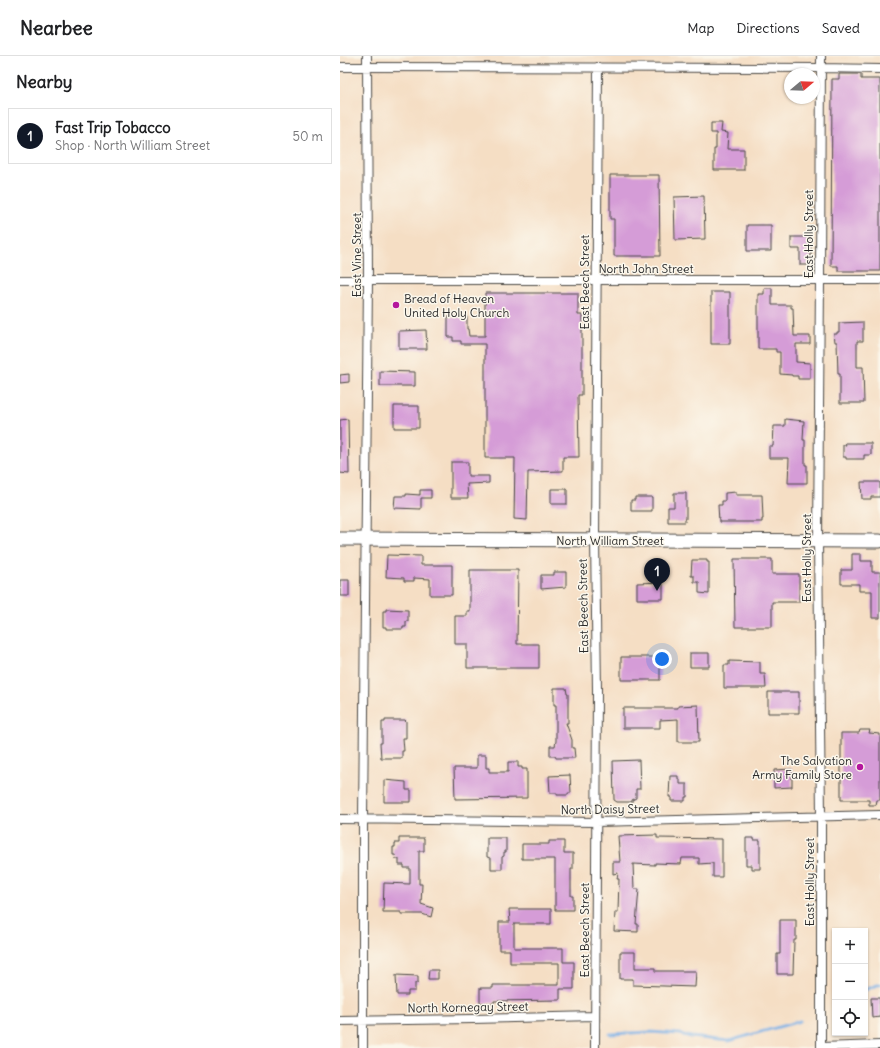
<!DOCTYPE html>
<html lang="en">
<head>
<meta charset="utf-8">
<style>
  :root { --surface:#fff; --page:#f2f2f2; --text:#202124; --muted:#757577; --line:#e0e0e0; --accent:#111827 }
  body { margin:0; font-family:Delius,sans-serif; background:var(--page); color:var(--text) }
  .controls { position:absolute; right:12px; bottom:12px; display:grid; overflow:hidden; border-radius:0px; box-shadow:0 1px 3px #0004 }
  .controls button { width:36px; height:36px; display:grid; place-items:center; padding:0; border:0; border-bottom:1px solid var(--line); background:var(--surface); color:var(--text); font:20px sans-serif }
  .compass { position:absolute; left:444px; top:12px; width:36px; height:36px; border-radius:50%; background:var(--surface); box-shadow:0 1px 3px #0004; rotate:71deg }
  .you { position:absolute; left:322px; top:603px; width:14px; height:14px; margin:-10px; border:3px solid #fff; border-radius:50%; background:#1a73e8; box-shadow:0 0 0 6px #1a73e833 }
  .badge { display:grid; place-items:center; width:26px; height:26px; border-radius:50%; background:var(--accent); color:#fff; font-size:13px; font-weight:700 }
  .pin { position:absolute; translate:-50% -33px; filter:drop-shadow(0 1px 2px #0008) }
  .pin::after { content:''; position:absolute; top:21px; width:14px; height:12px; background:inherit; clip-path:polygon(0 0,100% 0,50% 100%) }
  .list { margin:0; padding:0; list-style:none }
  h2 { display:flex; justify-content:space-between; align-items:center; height:52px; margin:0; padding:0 16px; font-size:17px }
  h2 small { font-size:13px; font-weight:400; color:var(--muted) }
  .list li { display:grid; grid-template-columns:26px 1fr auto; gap:12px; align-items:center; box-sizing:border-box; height:56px; margin:0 8px 8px; padding:0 8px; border:1px solid var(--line); border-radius:0px }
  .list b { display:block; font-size:15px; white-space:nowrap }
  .list p { margin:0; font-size:13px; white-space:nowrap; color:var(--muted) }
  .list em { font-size:13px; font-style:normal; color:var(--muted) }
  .icon { flex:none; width:22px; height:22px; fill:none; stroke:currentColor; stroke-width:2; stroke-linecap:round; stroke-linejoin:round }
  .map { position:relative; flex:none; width:540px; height:992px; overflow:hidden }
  header { display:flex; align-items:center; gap:24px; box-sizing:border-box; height:56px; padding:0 20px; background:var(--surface); border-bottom:1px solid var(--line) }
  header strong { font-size:19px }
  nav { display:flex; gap:22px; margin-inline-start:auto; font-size:14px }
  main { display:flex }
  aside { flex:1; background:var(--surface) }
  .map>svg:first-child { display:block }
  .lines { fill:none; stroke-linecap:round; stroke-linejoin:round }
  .stream { stroke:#75abe3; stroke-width:3 }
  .building { fill:#d59cd7 }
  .street-casing { stroke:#494642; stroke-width:10 }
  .primary-casing { stroke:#494642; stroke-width:15 }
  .street { stroke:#fff; stroke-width:8 }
  .primary { stroke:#fff; stroke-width:13 }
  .poi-dot { fill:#b5179e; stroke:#fbf7ec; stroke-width:1.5 }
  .labels { text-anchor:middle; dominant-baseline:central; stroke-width:3; stroke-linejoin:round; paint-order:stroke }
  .street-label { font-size:12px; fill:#2b2b2b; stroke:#fbf7ec }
  .poi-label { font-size:12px; fill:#2b2b2b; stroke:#fbf7ec; text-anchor:start }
</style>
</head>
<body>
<header>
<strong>Nearbee</strong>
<nav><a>Map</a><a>Directions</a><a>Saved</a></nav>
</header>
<main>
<aside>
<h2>Nearby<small></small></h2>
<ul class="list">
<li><span class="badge">1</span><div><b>Fast Trip Tobacco</b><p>Shop · North William Street</p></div><em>50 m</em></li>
</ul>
</aside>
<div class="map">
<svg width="540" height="992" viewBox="0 0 540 992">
  <rect width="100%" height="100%" fill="#fbf7ec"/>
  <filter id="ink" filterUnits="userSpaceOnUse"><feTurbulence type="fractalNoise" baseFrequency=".025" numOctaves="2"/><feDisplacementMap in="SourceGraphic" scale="8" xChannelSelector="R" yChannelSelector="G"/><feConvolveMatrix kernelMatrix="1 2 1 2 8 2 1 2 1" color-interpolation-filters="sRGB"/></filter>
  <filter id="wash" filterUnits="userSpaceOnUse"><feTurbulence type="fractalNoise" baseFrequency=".012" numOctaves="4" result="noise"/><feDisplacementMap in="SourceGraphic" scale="16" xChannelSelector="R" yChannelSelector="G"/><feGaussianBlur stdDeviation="0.9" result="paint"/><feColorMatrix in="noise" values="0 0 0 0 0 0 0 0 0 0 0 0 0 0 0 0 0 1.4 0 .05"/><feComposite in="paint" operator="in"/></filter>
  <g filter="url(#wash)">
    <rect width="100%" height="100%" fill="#f5dec4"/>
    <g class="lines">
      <path class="stream" d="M525,934L540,928
        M270,978L310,976L340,978L351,981L389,985L460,965"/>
    </g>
    <g id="blocks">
      <path class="building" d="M499,18H521V23H540V215H498V210H491L492,23H499Z
        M371,67H382L381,76L388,77L387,93H404V114H374V93H376V77H371Z
        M270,119H319L320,200H274V163H270Z
        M364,140L365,183L335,184L334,141Z
        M407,169H431V195H407Z
        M451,181H471V209H460V193H451Z
        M424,232H432V249H451V252H453L454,280H470V288H456V306L470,307V323H458V320H452V319L440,318V296H436V293H418V238H424Z
        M371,236H390V288H371Z
        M145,237H238V259H242V339H238L239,401H223V415L188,416L187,464L174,463L175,402H145V288H121V285H113V281H108V261H127V273H128L129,280H145Z
        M523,266V285H517V311H523L524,347H500V318H498L497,286H495L494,278H497V276H499V267Z
        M86,274L87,293H59V275Z
        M40,315L75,316V330H40Z
        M9,318V326L0,327V319Z
        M54,350H79V372H54Z
        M8,363L9,418L0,417V364Z
        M445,363L464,365L463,384H465V409H467V427H448L449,402H429V390H433L434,370H445Z
        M505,387H531V399H524V403H506V401H503V389H506Z
        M111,406H128V420H149V427L127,428L128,442H111Z
        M521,426H540V441H531V443H522Z
        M211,433H227V448H211Z
        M80,434H91V442H81V453L54,452L55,440H66V438L80,439Z
        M396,436V439H422L423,463H422V466H379L378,449H382V445H385V437Z
        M334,437H346V463H345V466H328V451H334Z
        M295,441H312V455H291V444H295Z
        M512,498H521V505H532V516H540V562H532V535H519V528H501V514H512Z
        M47,499L81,500V509H112V539H90V523L74,522V525H64V522L46,521Z
        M394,503H432V518H459V546H432V571H395Z
        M352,504H367V506H369V538L359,537V526H354V520H351Z
        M130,514H178L177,588H199V612H127V588H115V560H127V555H130Z
        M214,516H226V531L201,533V519H214Z
        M0,524H9V540H0Z
        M323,526V543H297V527Z
        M46,553L68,554V565H66V571H63V573H46V571H43V555H46Z
        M350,597H369V611H350Z
        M281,601H320V624H281Z
        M389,605L420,606V618H425L426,632H384V609H389Z
        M214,632H226L227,638H228V667H226L232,684V692H234L235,702H216L215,700H210V690H215L216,685V649H214Z
        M428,636H459V657H428Z
        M358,649L359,686H338V663L320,664V672H283V652H338V650Z
        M45,664H65L66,665V682H63L64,695H62V702H41L40,687H42V666H45Z
        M520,674H530L529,677L540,678V744H537L536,749H529V744H501V677H519Z
        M137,699H146V712H149V716H168V706H178V711H182V713H187V742L115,743L114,712H137Z
        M299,704L300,733H296V742L292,744V746H277L274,744L273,705Z
        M452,713V731L434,732V714Z
        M230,719L231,737H228V739H217V737H210L209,720Z
        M330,720H338V723H340V728H347V741H345V745H331V741H329Z
        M44,724L66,726V734H71V746H44Z
        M317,779V782L382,783V821H373V807L359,808V802H342L341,808L315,807V809L293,808L294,833H299L296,868H298V876L274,875L275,856H278L279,823H277L278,817L273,818V806H280L278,780Z
        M59,782H84V795H79V828H82L81,848L93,852L91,861L82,858H61V856H43L44,827L70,828V812H64V809H59V803H56L55,799H53V791H55V787H59Z
        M147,782H166V796H164V800L162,801V813H151V802L147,801Z
        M406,782H414V784H420V813H412V809H406Z
        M209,785H224V797H233V813H231V840H233V854H215V803H182V788H209Z
        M169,853H211V868H174V892H223V906H234V933H220V944L154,945V947H140V932H153V929H219V907H170V894H159V866H170Z
        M440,864H456V884H454L453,918H437V898H440Z
        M280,896H295V912H315V915H356L355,931L293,929V923H280Z
        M89,914H98V923H88Z
        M56,919L78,920V927H75V935H68V939H57Z
        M531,942H540V961L532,962Z"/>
    </g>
  </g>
  <g filter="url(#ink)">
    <use href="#blocks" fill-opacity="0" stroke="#494642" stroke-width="1"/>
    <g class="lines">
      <defs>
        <path id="street" d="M481,0L480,224L478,485L481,760V992
          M0,11L480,12L540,13
          M0,224H540
          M0,763L256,766L540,759
          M0,965L133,963L255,960
          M481,991L540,989
          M23,992V763L28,224L27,0
          M255,992L257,635L255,483L258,11"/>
        <path id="primary" d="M0,483L540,485"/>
      </defs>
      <use href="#street" class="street-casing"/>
      <use href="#primary" class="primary-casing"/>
      <use href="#street" class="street"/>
      <use href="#primary" class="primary"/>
    </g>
  </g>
  <g class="poi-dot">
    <circle cx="56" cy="249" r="4"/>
    <circle cx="520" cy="711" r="4"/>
  </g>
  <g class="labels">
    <g class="street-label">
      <text transform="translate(468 178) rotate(-90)">East Holly Street</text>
      <text transform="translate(16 199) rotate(-90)">East Vine Street</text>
      <text x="306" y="212">North John Street</text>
      <text transform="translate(244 226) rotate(-90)">East Beech Street</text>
      <text x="270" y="484">North William Street</text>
      <text transform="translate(466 502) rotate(-90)">East Holly Street</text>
      <text transform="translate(243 550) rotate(-91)">East Beech Street</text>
      <text transform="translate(270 753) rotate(-1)">North Daisy Street</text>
      <text transform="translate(469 826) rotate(-90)">East Holly Street</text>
      <text transform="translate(244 874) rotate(-90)">East Beech Street</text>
      <text transform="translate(128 951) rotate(-1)">North Kornegay Street</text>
    </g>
    <g class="poi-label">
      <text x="64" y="242">Bread of Heaven<tspan x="64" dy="14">United Holy Church</tspan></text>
      <text x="512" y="704" text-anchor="end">The Salvation<tspan x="512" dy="14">Army Family Store</tspan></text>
    </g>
  </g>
</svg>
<div class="controls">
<button>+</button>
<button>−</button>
<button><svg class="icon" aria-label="locate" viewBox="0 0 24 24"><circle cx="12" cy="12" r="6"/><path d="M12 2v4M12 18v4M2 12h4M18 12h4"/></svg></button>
</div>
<svg class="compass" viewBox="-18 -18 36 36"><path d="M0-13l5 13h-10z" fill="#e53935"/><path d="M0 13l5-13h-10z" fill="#757577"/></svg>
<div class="you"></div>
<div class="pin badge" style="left:317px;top:535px">1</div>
</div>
</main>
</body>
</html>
